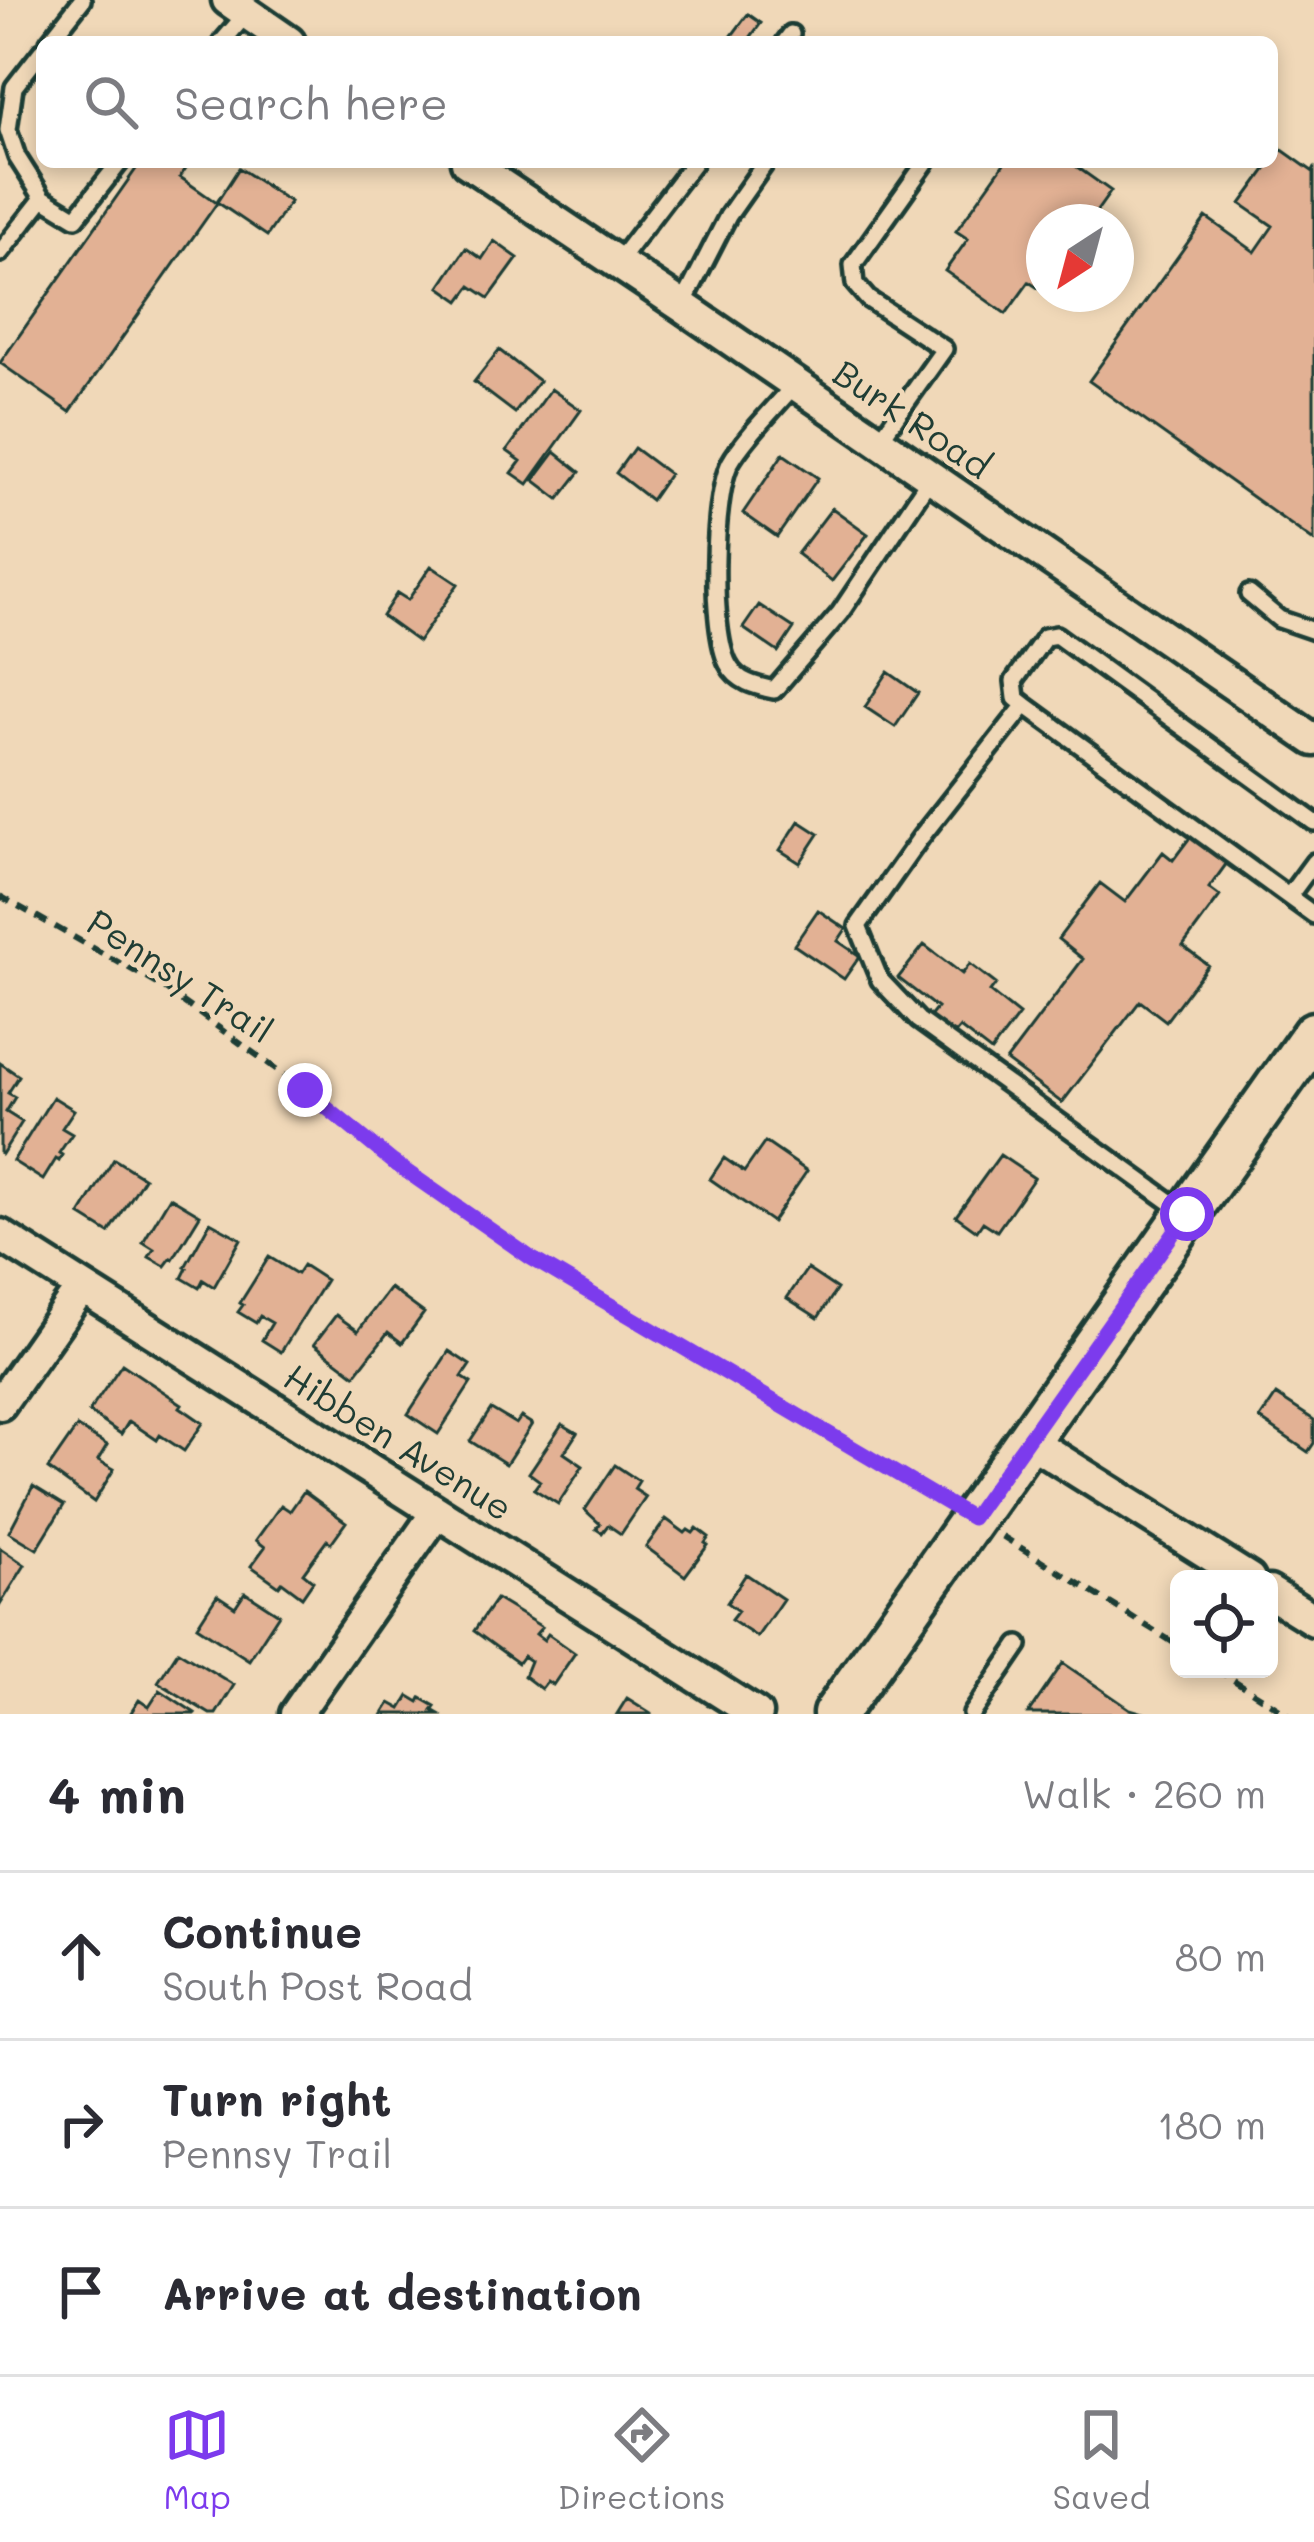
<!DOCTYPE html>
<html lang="en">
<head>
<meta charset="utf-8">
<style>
  :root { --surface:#fff; --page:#f2f2f3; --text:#2b2b33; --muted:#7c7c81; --line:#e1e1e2; --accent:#7c3aed }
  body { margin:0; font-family:Mali,sans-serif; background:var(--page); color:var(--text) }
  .controls { position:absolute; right:36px; bottom:36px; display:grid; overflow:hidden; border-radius:18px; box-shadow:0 6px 18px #0003 }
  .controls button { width:108px; height:108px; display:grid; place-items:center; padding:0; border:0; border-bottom:3px solid var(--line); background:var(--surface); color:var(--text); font:60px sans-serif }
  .compass { position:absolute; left:1026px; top:204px; width:108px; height:108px; border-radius:50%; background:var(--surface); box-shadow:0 6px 18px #0003; rotate:216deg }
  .stop { position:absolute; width:36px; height:36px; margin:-27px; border:9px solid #7c3aed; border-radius:50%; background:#fff }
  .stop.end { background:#7c3aed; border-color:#fff; box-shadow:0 3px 12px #0008 }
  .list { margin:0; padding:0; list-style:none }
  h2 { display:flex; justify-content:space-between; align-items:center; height:156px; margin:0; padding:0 48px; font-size:51px }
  h2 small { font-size:39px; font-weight:400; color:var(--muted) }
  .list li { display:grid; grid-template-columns:78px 1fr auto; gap:36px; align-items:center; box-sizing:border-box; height:168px; padding:0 48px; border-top:3px solid var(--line) }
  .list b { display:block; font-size:45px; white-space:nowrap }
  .list p { margin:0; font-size:39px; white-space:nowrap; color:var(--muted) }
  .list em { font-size:39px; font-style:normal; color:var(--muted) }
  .icon { flex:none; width:66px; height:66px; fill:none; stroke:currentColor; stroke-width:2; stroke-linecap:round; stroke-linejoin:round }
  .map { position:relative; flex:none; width:1314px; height:1714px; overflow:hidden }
  .search { position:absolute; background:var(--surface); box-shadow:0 6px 18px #0003; left:36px; right:36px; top:36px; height:132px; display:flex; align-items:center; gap:30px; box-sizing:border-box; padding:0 42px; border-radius:18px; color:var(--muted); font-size:45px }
  .sheet { height:660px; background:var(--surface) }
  nav { display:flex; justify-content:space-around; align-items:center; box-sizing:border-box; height:168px; border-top:3px solid var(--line); background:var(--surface); font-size:33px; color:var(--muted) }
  nav a { display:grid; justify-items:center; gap:6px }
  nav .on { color:var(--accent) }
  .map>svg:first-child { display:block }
  .building { fill:#e2b194; stroke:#1f3d34; stroke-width:3 }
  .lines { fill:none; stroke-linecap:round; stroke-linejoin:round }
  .lane-casing { stroke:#1f3d34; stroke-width:24 }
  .street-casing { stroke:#1f3d34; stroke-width:39 }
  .secondary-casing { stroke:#1f3d34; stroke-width:51 }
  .path { stroke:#1f3d34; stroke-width:6; stroke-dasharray:12 9; stroke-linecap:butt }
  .lane { stroke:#f0d8b8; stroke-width:15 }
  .street { stroke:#f0d8b8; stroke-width:30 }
  .secondary { stroke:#f0d8b8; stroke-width:42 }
  .route { stroke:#7c3aed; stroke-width:15 }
  .labels { text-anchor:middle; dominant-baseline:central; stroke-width:10; stroke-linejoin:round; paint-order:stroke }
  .street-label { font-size:36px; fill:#1f3d34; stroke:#f0d8b8 }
</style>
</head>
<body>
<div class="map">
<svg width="1314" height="1714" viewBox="0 0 1314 1714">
  <rect width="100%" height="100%" fill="#f0d8b8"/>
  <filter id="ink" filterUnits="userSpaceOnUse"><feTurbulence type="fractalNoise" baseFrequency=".00833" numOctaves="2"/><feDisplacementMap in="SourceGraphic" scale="24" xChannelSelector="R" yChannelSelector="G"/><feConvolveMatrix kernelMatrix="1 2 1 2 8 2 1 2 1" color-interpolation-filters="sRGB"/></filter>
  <g filter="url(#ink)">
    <path class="building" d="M748,14L761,23L747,42H727Z
      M1281,149L1312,171L1314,169V541L1089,381L1206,217L1255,252L1273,226L1241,204Z
      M141,162H190L180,177L217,203L70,412L0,363Z
      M1005,162H1070L1111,191L1089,222H1044V286L1041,290L1029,282L1006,314L945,271L968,239L956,231Z
      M239,168L290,202L267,236L217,202Z
      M494,241L518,258L489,298L471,286L460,301L440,287L466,248L482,259Z
      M499,350L539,381L515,413L474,382Z
      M551,389L581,410L528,484L512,473L521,461L507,451Z
      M634,448L669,474L651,500L616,473Z
      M555,452L580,472L559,499L534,480Z
      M783,454L818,478L777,537L743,513Z
      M832,508L868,534L832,581L797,554Z
      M431,566L458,584L418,642L382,616L397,593L408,600Z
      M759,605L794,628L778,652L743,628Z
      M888,672L918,693L895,727L865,707Z
      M799,821L819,834L800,863L780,850Z
      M1191,836L1227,863L1209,888L1220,896L1183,946L1208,965L1166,1021L1140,1001L1062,1103L1006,1061L1083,959L1058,939L1100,883L1125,902L1163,852L1173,860Z
      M818,910L846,929L838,941L860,956L844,979L794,945Z
      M924,945L962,974L970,964L996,984L990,992L1019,1015L991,1052L960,1028L953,1036L929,1018L937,1008L898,978Z
      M0,1063L19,1076L8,1093L15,1097L6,1112L22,1122L2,1154L0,1152Z
      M53,1097L74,1110L62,1128L72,1134L59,1153L62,1155L59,1161L56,1159L43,1180L13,1161Z
      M765,1142L807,1171L772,1222L710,1179L724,1158L744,1172Z
      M1000,1155L1034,1178L997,1231L983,1222L977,1231L956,1216Z
      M114,1159L144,1178L109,1233L80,1215Z
      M170,1197L200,1215L173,1259L171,1258L165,1266L149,1257L154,1249L143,1242Z
      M210,1222L241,1239L214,1287L203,1280L199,1288L182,1278L187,1268L185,1267Z
      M269,1257L297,1274L303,1265L326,1280L281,1352L262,1340L272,1323L260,1316L256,1323L238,1312L243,1305L240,1303Z
      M807,1269L837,1289L818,1318L787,1298Z
      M390,1288L424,1313L402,1343L388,1332L355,1375L314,1344L336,1315L358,1331Z
      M449,1351L470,1365L462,1377L471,1383L438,1434L408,1414Z
      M122,1364L182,1404L180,1407L203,1423L184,1451L160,1435L157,1440L129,1421L121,1434L89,1412Z
      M1276,1395L1314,1420V1443L1308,1452L1260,1419Z
      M491,1409L516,1424L521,1417L532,1424L506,1464L470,1441Z
      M562,1424L577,1433L564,1453L583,1466L558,1504L534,1489L540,1481L529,1473Z
      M77,1427L107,1445L98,1460L114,1469L94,1502L48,1469Z
      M615,1465L639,1481L634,1489L646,1497L621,1534L608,1525L602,1533L596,1529L600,1524L585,1510Z
      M33,1486L64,1505L37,1549L9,1532Z
      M304,1491L346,1522L331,1543L327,1540L303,1573L313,1581L302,1597L282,1582L279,1586L251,1566L265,1547L256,1540L281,1505L290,1511Z
      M666,1519L685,1533L688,1530L693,1533L697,1528L709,1537L705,1543L708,1545L685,1576L646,1547Z
      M0,1548L25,1565L0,1605Z
      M746,1574L783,1599L757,1637L731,1620L738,1611L727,1603Z
      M245,1592L279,1614L249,1660L197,1626L217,1595L235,1607Z
      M496,1599L542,1627L536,1634L544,1640L548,1634L575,1653L553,1685L547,1681L541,1689L524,1676L530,1661L523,1656L518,1663L474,1631Z
      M178,1651L234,1685L216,1714H210L158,1682Z
      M1063,1663L1130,1709L1147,1714H1028Z
      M160,1690L195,1713L194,1714H130L139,1700L149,1707Z
      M409,1696L419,1702L421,1698L435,1706L432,1710L439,1714H383L390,1703L401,1709Z
      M627,1698L651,1713V1714H617Z"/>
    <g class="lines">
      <defs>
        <path id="lane" d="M49,42L82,0
          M222,42L247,13
          M785,42L791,34
          M42,51L14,87L8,130L17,157L43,198L76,218L120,162
          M0,253L43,198
          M617,263L694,162
          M682,306L728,216L766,162
          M795,384C776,407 743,439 730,463C713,497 710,630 728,664C737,682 756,686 774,690L840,613L931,477
          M878,442L944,349L868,299L855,284L853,265L926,162
          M1249,594L1279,619L1314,631
          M1025,705L921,837L858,926L880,980L918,1020L1183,1211
          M1314,822L1056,635L1045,637L1014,681L1016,698L1025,705L1314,915
          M1289,896L1314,862
          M972,1714L1019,1645"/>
        <path id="street" d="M228,0L289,42
          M467,162L682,306L1314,740
          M0,1235L756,1714
          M0,1404L82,1287
          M1028,1440L1249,1579
          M1269,1592L1314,1620
          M296,1714L437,1512"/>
        <path id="secondary" d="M835,1714L1314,1034"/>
      </defs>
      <use href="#lane" class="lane-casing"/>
      <use href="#street" class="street-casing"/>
      <use href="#secondary" class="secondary-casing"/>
      <path class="path" d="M0,896L161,986L305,1090L393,1162L531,1258L569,1278L945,1502
        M1002,1536L1179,1646
        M1216,1669L1288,1714"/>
      <use href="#lane" class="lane"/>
      <use href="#street" class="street"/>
      <use href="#secondary" class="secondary"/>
    </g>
  </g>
  <g class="lines" filter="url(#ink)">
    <path class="route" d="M305,1090L393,1162L531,1258L972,1518L1187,1214"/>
  </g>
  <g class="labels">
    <g class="street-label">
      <text transform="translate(913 418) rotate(34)">Burk Road</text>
      <text transform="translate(181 975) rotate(33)">Pennsy Trail</text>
      <text transform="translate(399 1441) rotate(32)">Hibben Avenue</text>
    </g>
  </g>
</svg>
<div class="controls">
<button><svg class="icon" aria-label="locate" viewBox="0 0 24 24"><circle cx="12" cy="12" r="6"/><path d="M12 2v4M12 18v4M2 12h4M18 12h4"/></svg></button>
</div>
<svg class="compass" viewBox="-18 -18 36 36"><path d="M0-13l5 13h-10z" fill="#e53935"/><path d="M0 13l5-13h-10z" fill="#7c7c81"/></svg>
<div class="stop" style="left:1187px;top:1214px"></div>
<div class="stop end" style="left:305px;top:1090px"></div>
<div class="search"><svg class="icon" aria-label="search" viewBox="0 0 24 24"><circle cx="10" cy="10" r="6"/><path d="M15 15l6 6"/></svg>Search here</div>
</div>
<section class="sheet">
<h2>4 min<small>Walk · 260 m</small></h2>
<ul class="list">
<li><svg class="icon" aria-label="ahead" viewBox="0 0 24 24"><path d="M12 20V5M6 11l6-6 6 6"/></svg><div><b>Continue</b><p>South Post Road</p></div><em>80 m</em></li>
<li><svg class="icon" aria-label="right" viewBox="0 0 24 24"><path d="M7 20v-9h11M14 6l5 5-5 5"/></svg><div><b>Turn right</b><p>Pennsy Trail</p></div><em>180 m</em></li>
<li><svg class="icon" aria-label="arrive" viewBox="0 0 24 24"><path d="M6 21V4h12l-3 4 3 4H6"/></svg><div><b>Arrive at destination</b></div></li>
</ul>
</section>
<nav>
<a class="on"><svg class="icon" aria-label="map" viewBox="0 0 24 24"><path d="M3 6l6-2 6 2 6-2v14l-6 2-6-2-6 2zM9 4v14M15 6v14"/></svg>Map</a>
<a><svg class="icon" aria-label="directions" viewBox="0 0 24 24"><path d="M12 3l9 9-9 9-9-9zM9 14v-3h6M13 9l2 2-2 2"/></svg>Directions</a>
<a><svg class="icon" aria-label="saved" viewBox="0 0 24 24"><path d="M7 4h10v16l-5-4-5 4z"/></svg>Saved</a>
</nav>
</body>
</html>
